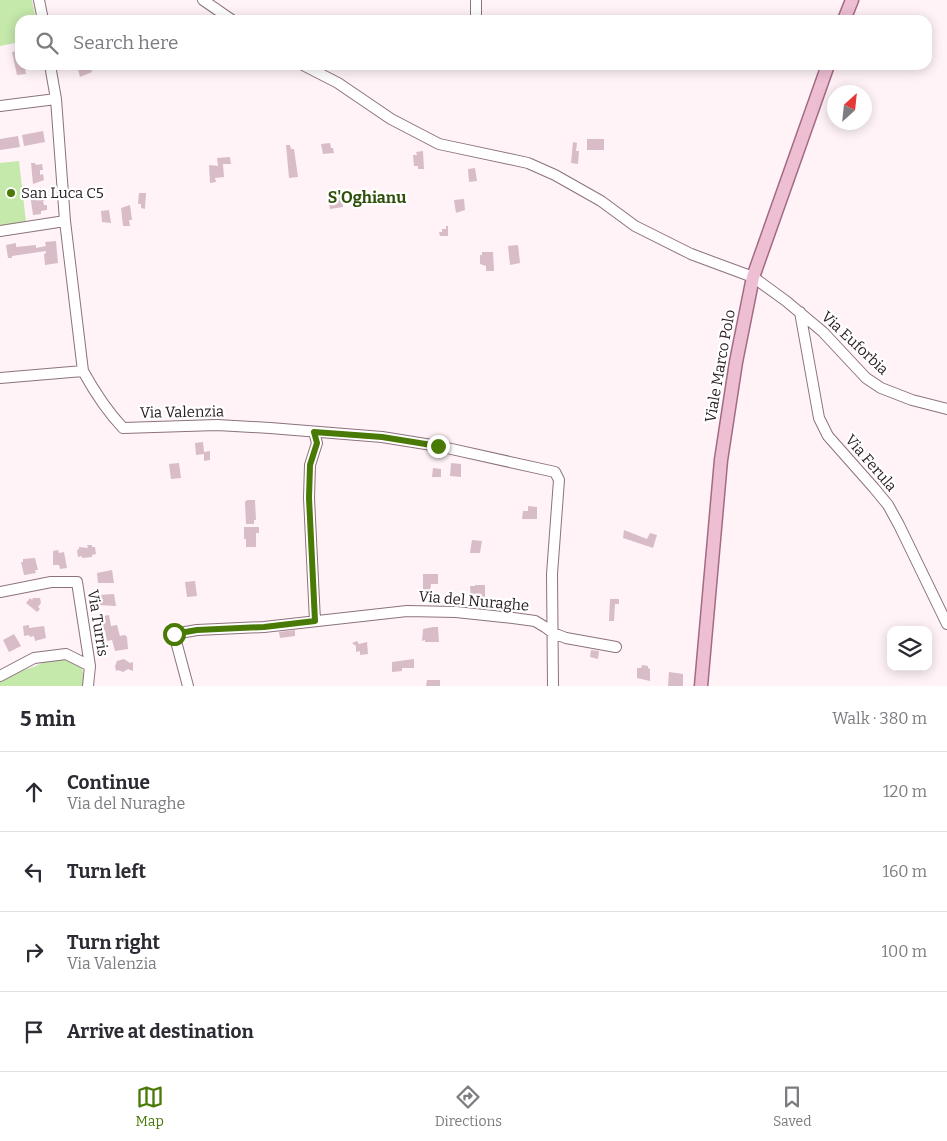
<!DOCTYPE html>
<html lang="en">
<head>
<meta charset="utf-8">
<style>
  :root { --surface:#fff; --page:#f2f2f3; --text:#2b2b33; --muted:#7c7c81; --line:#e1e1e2; --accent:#497a05 }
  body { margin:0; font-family:Bitter,serif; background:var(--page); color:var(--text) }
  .controls { position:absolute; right:15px; bottom:15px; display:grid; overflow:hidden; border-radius:10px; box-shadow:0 2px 12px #0003 }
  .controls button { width:45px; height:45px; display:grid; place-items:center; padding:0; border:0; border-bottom:1px solid var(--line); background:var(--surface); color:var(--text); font:25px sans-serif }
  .compass { position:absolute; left:827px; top:85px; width:45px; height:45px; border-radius:50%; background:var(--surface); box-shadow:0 2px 12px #0003; rotate:27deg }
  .stop { position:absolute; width:15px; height:15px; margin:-11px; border:4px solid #497a05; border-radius:50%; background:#fff }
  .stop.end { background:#497a05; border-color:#fff; box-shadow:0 1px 5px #0008 }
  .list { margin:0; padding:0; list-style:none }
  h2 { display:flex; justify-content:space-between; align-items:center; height:65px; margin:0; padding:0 20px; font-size:21px }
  h2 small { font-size:16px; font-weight:400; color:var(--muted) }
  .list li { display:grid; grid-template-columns:32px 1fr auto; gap:15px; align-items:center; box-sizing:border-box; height:80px; padding:0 20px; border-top:1px solid var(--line) }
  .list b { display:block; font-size:19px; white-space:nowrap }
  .list p { margin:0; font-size:16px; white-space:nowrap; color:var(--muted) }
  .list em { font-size:16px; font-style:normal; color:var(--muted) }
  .icon { flex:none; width:28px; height:28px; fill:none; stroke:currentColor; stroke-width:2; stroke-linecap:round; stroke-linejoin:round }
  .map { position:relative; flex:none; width:947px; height:686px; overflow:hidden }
  .search { position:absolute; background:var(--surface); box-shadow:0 2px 12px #0003; left:15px; right:15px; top:15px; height:55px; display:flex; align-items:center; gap:12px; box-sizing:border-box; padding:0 18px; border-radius:15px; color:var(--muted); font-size:19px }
  .sheet { height:385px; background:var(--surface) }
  nav { display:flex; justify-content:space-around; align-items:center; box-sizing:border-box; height:70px; border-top:1px solid var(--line); background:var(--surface); font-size:14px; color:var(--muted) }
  nav a { display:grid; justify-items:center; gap:2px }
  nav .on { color:var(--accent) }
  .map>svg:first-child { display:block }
  .green { fill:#c5e8ab }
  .building { fill:#d8bcc7 }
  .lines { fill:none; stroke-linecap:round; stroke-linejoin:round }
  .minor-casing { stroke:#8c727c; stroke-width:12 }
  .major-casing { stroke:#a36b83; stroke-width:15 }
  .minor { stroke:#fff; stroke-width:10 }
  .major { stroke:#eebed3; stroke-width:12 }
  .route { stroke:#497a05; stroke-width:6 }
  .poi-dot { fill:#497a05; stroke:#fff; stroke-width:2 }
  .labels { text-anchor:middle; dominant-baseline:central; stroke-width:4.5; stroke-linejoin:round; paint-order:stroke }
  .poi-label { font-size:15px; fill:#2c2126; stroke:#fff; text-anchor:start }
  .street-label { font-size:15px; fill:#2c2126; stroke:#fff }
  .neighbourhood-label { font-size:16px; font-weight:bold; fill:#2f4f0b; stroke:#fff }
</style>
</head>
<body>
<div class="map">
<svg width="947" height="686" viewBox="0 0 947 686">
  <rect width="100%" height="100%" fill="#fff3f7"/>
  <path class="green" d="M0,0H32L36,20H20V42L0,46Z
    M19,161L26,222L0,226V163Z
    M70,658L82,667L84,680L83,686H0V678L36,666L50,659Z"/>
  <path class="building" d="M20,51V65L39,66L25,69L26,74L17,75L12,52Z
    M77,65H90L92,72L80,77Z
    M43,131L45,142L24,146L22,135Z
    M18,136L20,147L0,150V139Z
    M587,139H604V150H587Z
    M573,142L577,143L576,151H579L578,164L571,163Z
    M330,143L331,148H333L334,153L323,154L321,144Z
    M286,145H290L291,149H294L298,177L289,178Z
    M423,151L424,169H418V166H414L413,155H417L416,152Z
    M230,157L231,164H223L224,177L215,178L216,182L210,183L209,165L218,166L217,158Z
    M31,163H35L36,165L42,164L43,170H40V175L43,174L44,180L33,184Z
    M475,168L477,181L469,182L468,169Z
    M340,189L343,207L330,209L327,191Z
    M39,193V196L46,195V200L43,201L44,205H47V210L41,211V214L33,215L30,194Z
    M139,193H146L145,209L141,208V204H138Z
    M464,199L465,210L456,213L454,200Z
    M130,205L132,220H129L130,226H123L121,208Z
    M109,210L111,223L102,222L101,211Z
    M446,226H448V236H440L439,232H442V229H446Z
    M56,241L58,263L45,265L44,254L46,253V251L12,256V258H8L6,245L16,243V247L36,245V248L46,246L45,242Z
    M518,245L520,263L510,265L508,246Z
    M482,252H493L494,271H486V266L480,264V255H482Z
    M203,442L204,452L210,451V460L204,461V454L196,455L195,443Z
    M179,463L181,478L171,479L169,464Z
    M451,463L461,464V477L450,476Z
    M433,468L441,469V477H432Z
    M247,500H255L256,520H254V524H246L245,502Z
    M528,506L537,507V519H522L523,511H528Z
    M244,527H259V533H256V547H246V539H244Z
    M624,530L647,539L650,533L657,535L653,548L623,538Z
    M472,540L482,541L480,553H470Z
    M87,545H92V547H95L96,554L92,555V557L82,558V556L78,557L77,550L79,549V547L88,548Z
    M58,550L59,553L64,552L67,568L60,569L59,565H53V551Z
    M35,558L38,570H35L36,573L24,575L21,562H23V559Z
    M112,570L114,583H98L97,573Z
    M423,574H438V584H431L430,592L423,591Z
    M195,581L197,596L187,597L185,582Z
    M475,585H485V599L471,600L470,586H475Z
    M114,594L116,606L98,605L99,595Z
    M30,598L32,600L33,598H40L41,603L38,607L40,609L37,612L26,603Z
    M610,599H619V604H615L614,621H609Z
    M109,615L111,626L117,625L120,636L125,635L127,637L128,649L115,651L112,640L107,641L105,630L99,631L97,620L104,618V616Z
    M29,625V628L44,626L46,638L35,641L34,636L30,637L29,635L24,636L23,626Z
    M433,627H438L439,642H425V640L422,641L423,629Z
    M295,630V636L280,638L279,632Z
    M14,634L21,646L9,652L3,640Z
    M357,641L359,644L367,642L368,654L360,655V651L356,652V646L352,643Z
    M591,650L599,651L598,659L590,657Z
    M124,659L130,663L133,662V671L128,669L123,672L118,670L116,671L115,666L117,661Z
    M414,659V668H402V671L392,672V662Z
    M642,665L648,666V668L650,669V681L637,678V668H641Z
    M669,672L683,674V686H668Z
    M427,680H440V686H426Z"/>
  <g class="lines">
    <defs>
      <path id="minor" d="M39,0L43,20
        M203,0L232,20
        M476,20V0
        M50,65L56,99L65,221L83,371C94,391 107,411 123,428L217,425L270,428L382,437L438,446L555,472L559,480L552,574L553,686
        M303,65L338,83L391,119L439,144L528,163L555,175L601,201L635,226L691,254L753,277L786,301L823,332L866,378L881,388L912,400L947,409
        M0,106L56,99
        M0,231L65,221
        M800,312L819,418L828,436L874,488L888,505L899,525L947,624
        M0,378L83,371
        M314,432L317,443L310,465L309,498L315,621
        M0,592L51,582H77L90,666L88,686
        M0,676L34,658L66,654L90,666
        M188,686L174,634L197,630L264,627L407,611L456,612L513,618L535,621L545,627L553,633L566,638L616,647"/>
      <path id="major" d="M844,20L852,0
        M701,686L721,460L736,362L753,277L828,65"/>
    </defs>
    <use href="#minor" class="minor-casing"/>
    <use href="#major" class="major-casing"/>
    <use href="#minor" class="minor"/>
    <use href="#major" class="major"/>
  </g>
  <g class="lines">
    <path class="route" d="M174,634L197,630L264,627L315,621L309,498L310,465L317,443L314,432L382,437L438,446"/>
  </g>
  <circle class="poi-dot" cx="11" cy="193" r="5"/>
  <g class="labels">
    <g class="poi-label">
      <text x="21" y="193">San Luca C5</text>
    </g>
    <g class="street-label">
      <text transform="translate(855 343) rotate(43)">Via Euforbia</text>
      <text transform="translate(720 366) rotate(-80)">Viale Marco Polo</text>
      <text transform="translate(182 412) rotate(-1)">Via Valenzia</text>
      <text transform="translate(871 463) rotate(49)">Via Ferula</text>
      <text transform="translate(474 601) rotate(5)">Via del Nuraghe</text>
      <text transform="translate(98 623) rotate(81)">Via Turris</text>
    </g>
    <g class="neighbourhood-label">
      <text x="367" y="197">S'Oghianu</text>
    </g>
  </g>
</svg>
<div class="controls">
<button><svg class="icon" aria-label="layers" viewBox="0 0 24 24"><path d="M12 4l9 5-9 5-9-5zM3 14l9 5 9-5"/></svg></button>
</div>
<svg class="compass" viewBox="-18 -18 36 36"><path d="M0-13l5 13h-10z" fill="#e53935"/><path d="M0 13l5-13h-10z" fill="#7c7c81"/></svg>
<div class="stop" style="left:174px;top:634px"></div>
<div class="stop end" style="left:438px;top:446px"></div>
<div class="search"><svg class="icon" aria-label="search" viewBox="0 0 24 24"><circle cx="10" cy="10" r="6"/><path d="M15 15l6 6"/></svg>Search here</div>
</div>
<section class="sheet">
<h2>5 min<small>Walk · 380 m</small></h2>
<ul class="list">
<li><svg class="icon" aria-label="ahead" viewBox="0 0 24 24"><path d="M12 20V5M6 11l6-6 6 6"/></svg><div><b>Continue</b><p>Via del Nuraghe</p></div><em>120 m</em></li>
<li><svg class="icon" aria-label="left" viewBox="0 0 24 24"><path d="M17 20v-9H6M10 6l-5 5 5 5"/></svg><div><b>Turn left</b></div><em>160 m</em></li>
<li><svg class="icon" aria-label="right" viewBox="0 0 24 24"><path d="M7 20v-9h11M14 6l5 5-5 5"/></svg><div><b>Turn right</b><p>Via Valenzia</p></div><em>100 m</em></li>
<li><svg class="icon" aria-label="arrive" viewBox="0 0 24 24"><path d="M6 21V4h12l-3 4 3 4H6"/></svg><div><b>Arrive at destination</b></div></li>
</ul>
</section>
<nav>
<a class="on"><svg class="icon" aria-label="map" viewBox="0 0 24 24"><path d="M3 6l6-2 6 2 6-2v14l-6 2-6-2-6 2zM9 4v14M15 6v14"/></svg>Map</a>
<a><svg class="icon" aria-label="directions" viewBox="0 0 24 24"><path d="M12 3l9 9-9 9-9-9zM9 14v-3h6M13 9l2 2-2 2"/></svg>Directions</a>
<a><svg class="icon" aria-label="saved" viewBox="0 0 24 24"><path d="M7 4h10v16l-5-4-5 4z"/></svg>Saved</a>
</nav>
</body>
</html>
